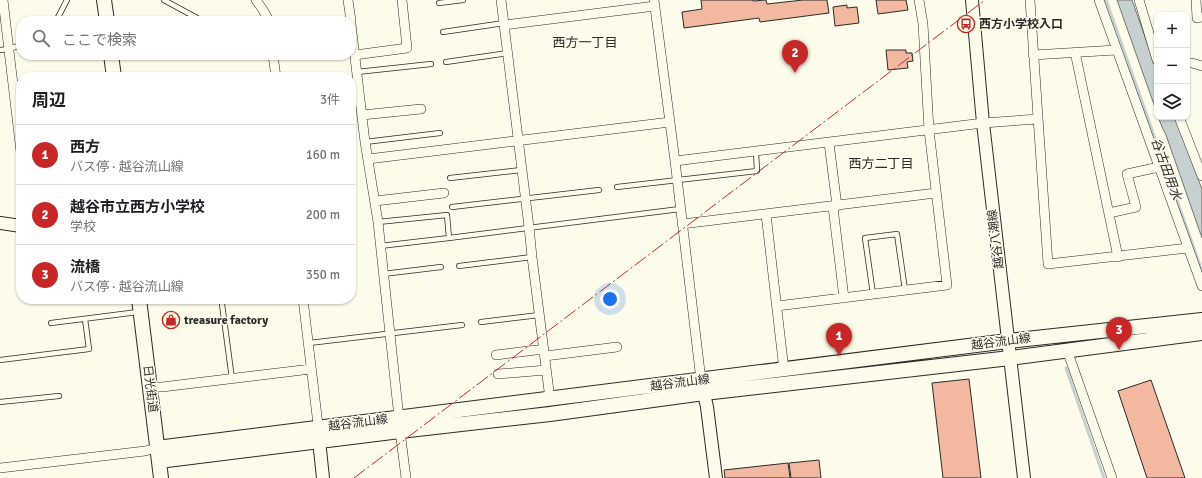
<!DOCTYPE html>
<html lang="ja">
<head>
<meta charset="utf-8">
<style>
  :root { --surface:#fff; --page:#f6f6f6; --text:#202124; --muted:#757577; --line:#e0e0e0; --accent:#c62828 }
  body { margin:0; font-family:Signika,"Noto Sans JP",sans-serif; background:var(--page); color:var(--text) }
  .controls { position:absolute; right:12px; top:12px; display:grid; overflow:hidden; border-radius:8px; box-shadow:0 1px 3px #0004 }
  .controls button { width:36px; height:36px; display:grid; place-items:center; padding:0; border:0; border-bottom:1px solid var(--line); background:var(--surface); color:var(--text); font:20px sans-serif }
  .you { position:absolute; left:610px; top:299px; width:14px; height:14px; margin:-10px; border:3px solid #fff; border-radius:50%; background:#1a73e8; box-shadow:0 0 0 6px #1a73e833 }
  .badge { display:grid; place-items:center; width:26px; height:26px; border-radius:50%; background:var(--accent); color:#fff; font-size:13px; font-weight:700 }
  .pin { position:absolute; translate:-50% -33px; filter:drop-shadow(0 1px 2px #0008) }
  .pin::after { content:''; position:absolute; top:21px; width:14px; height:12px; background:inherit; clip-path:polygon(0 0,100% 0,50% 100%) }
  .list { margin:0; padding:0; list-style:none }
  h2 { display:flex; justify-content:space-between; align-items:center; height:52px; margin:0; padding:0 16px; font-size:17px }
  h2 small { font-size:13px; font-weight:400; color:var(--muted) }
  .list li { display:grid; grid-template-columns:26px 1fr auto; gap:12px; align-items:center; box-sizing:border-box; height:60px; padding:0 16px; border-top:1px solid var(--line) }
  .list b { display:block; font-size:15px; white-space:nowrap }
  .list p { margin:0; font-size:13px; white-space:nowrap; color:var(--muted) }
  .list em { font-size:13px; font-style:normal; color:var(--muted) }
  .icon { flex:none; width:22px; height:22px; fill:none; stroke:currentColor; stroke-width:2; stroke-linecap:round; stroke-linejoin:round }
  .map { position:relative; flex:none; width:1202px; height:478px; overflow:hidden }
  .search { position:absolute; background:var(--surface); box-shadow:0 1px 3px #0004; left:16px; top:16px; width:340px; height:44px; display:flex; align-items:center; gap:10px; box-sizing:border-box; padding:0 14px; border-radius:16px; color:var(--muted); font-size:15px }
  .panel { position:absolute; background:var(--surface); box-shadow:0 1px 3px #0004; left:16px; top:72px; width:340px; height:232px; border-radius:16px }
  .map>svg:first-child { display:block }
  .water { fill:#c7d0d0; stroke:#74746e }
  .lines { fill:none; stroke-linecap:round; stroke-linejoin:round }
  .stream { stroke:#c7d0d0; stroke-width:3 }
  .building { fill:#f2b8a0; stroke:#2b2b2b }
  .lane-casing { stroke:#2b2b2b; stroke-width:6 }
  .street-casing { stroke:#2b2b2b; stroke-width:10 }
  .secondary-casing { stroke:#2b2b2b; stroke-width:14 }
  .primary-casing { stroke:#2b2b2b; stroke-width:16 }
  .lane { stroke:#fdfbea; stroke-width:4.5 }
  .street { stroke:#fdfbea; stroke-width:9 }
  .secondary { stroke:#fdfbea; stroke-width:12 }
  .primary { stroke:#fdfbea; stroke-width:14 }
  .power { stroke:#c62828; stroke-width:1; stroke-dasharray:14 3 2 3; stroke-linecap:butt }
  .labels { text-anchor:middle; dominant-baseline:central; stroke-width:3; stroke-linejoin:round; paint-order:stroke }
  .poi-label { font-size:12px; font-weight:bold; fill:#2b2b2b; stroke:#fdfbea; text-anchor:start }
  .street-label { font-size:12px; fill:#2b2b2b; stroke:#fdfbea }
  .neighbourhood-label { font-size:13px; fill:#2b2b2b; stroke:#fdfbea }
  .water-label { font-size:13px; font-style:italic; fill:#2b2b2b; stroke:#fdfbea }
</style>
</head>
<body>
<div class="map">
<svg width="1202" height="478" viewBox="0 0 1202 478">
  <rect width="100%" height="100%" fill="#fdfbea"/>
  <path class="water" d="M1117,0H1132L1157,71V113Z
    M1158,117H1175L1200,184L1202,189V238L1166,135L1163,129Z"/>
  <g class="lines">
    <path class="stream" d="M1106,0L1202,271
      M1066,368L1104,478"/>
  </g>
  <path class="building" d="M701,0H753V1L766,0L767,4L803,0H827L829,13L760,22L759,18L684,28L682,12L702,9Z
    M876,0H906L908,10L878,14Z
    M847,5V8L857,7L859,23L835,26L833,7Z
    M886,50H906V53H912L913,61L907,62L908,68L888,70Z
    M969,379L981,478H943L932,383Z
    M1151,380L1185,478H1147L1118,391Z
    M819,460L821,478H791L789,463Z
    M788,463L790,478H725L724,470Z"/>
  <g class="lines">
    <defs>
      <path id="lane" d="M164,0L197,18
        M439,3L463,0
        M56,21L67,0
        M443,32L504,23
        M0,50L9,49L21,45
        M446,62L508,53
        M357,72L431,64
        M365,142L440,133
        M450,178L521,170
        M617,187L757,171L756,151
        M452,207L599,190
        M378,222L447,215L449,238L380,246
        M449,238L680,209
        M459,266L532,257
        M383,274L441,267
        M873,294L865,238L897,234L905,290
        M222,304L232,379
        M481,322L539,315
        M51,323L138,312
        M309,343L462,325
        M0,360L89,349L85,319
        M0,402L59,396"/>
      <path id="street" d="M3,0L21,152
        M256,0L263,10L269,21
        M348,0L351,21
        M501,0L529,227L532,257L550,399
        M654,0L675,161L701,380
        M1030,0L1048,264L1188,248
        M1099,0L1202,286
        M1139,0L1157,60
        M1196,0L1197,18L1202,17
        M351,24L365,142L378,222L399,418
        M504,25L655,6
        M1075,52L1118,257
        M273,55L276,77
        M355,55L407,48L402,0
        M1033,55L1116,50
        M1187,63H1192L1202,66
        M362,115L421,109
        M1179,117L1202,176
        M829,143L837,206
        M368,159L670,122
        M675,161L983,123L1037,119
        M375,201L444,193
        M833,207L844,298
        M1109,213L1136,207L1127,174L1159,167
        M766,214L784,370
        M682,224L936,193
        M303,299L319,433
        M777,306L947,285L929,130L923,24L919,0
        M1067,350L1112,478
        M496,355L544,349
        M545,356L617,347
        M498,374L546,370
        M149,387H162L311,369
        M400,431L406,478
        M0,468L145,451L157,448"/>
      <path id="secondary" d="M972,0L983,123L1024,478
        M0,223L21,226
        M702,385L707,407L716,478
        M319,440L323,478"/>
      <path id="primary" d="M104,0L107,21
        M111,55L114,77
        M139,299L161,478
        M157,448L1008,341L1202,320
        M159,461L400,431L550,414L704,393L1010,358L1202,333"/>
    </defs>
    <use href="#lane" class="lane-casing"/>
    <use href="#street" class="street-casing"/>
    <use href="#secondary" class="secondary-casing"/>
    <use href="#primary" class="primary-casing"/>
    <use href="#lane" class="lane"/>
    <use href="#street" class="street"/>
    <use href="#secondary" class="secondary"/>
    <use href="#primary" class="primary"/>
    <path class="power" d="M354,478L985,0"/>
  </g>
  <defs>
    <symbol id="bus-ring" viewBox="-11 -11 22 22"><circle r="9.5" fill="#fdfbea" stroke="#c62828" stroke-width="1.5"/><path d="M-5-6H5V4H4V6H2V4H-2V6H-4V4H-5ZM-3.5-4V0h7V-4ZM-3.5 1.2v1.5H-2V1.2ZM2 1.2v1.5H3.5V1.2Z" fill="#c62828"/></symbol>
    <symbol id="shop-ring" viewBox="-11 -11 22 22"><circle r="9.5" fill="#fdfbea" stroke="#c62828" stroke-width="1.5"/><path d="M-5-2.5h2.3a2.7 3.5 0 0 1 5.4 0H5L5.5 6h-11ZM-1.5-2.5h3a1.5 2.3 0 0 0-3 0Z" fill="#c62828"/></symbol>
  </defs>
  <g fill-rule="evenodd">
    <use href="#bus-ring" x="956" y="14" width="20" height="20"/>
    <use href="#shop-ring" x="161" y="310" width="20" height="20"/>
  </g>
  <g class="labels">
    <g class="poi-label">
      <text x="979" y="24">西方小学校入口</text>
      <text x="184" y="320">treasure factory</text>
    </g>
    <g class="street-label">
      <text transform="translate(996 239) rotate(-97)">越谷八潮線</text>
      <text transform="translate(1001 342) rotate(-7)">越谷流山線</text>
      <text transform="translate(680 383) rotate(-7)">越谷流山線</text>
      <text transform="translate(150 389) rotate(83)">日光街道</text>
      <text transform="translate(358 423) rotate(-7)">越谷流山線</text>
    </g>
    <g class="neighbourhood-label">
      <text x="585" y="43">西方一丁目</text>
      <text x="881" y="164">西方二丁目</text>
    </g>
    <g class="water-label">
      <text transform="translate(1166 169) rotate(70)">谷古田用水</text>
    </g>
  </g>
</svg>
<div class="controls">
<button>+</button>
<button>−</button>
<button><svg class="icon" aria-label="layers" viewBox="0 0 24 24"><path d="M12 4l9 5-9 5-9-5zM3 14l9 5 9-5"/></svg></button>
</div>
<div class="you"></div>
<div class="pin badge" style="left:839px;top:356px">1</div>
<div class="pin badge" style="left:795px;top:73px">2</div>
<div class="pin badge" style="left:1119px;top:350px">3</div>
<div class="search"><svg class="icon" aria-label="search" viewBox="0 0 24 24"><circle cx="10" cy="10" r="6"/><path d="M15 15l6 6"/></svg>ここで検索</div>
<section class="panel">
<h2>周辺<small>3件</small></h2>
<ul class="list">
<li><span class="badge">1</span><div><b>西方</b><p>バス停 · 越谷流山線</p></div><em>160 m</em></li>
<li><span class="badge">2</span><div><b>越谷市立西方小学校</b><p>学校</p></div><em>200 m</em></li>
<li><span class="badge">3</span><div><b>流橋</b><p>バス停 · 越谷流山線</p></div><em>350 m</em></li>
</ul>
</section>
</div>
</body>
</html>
